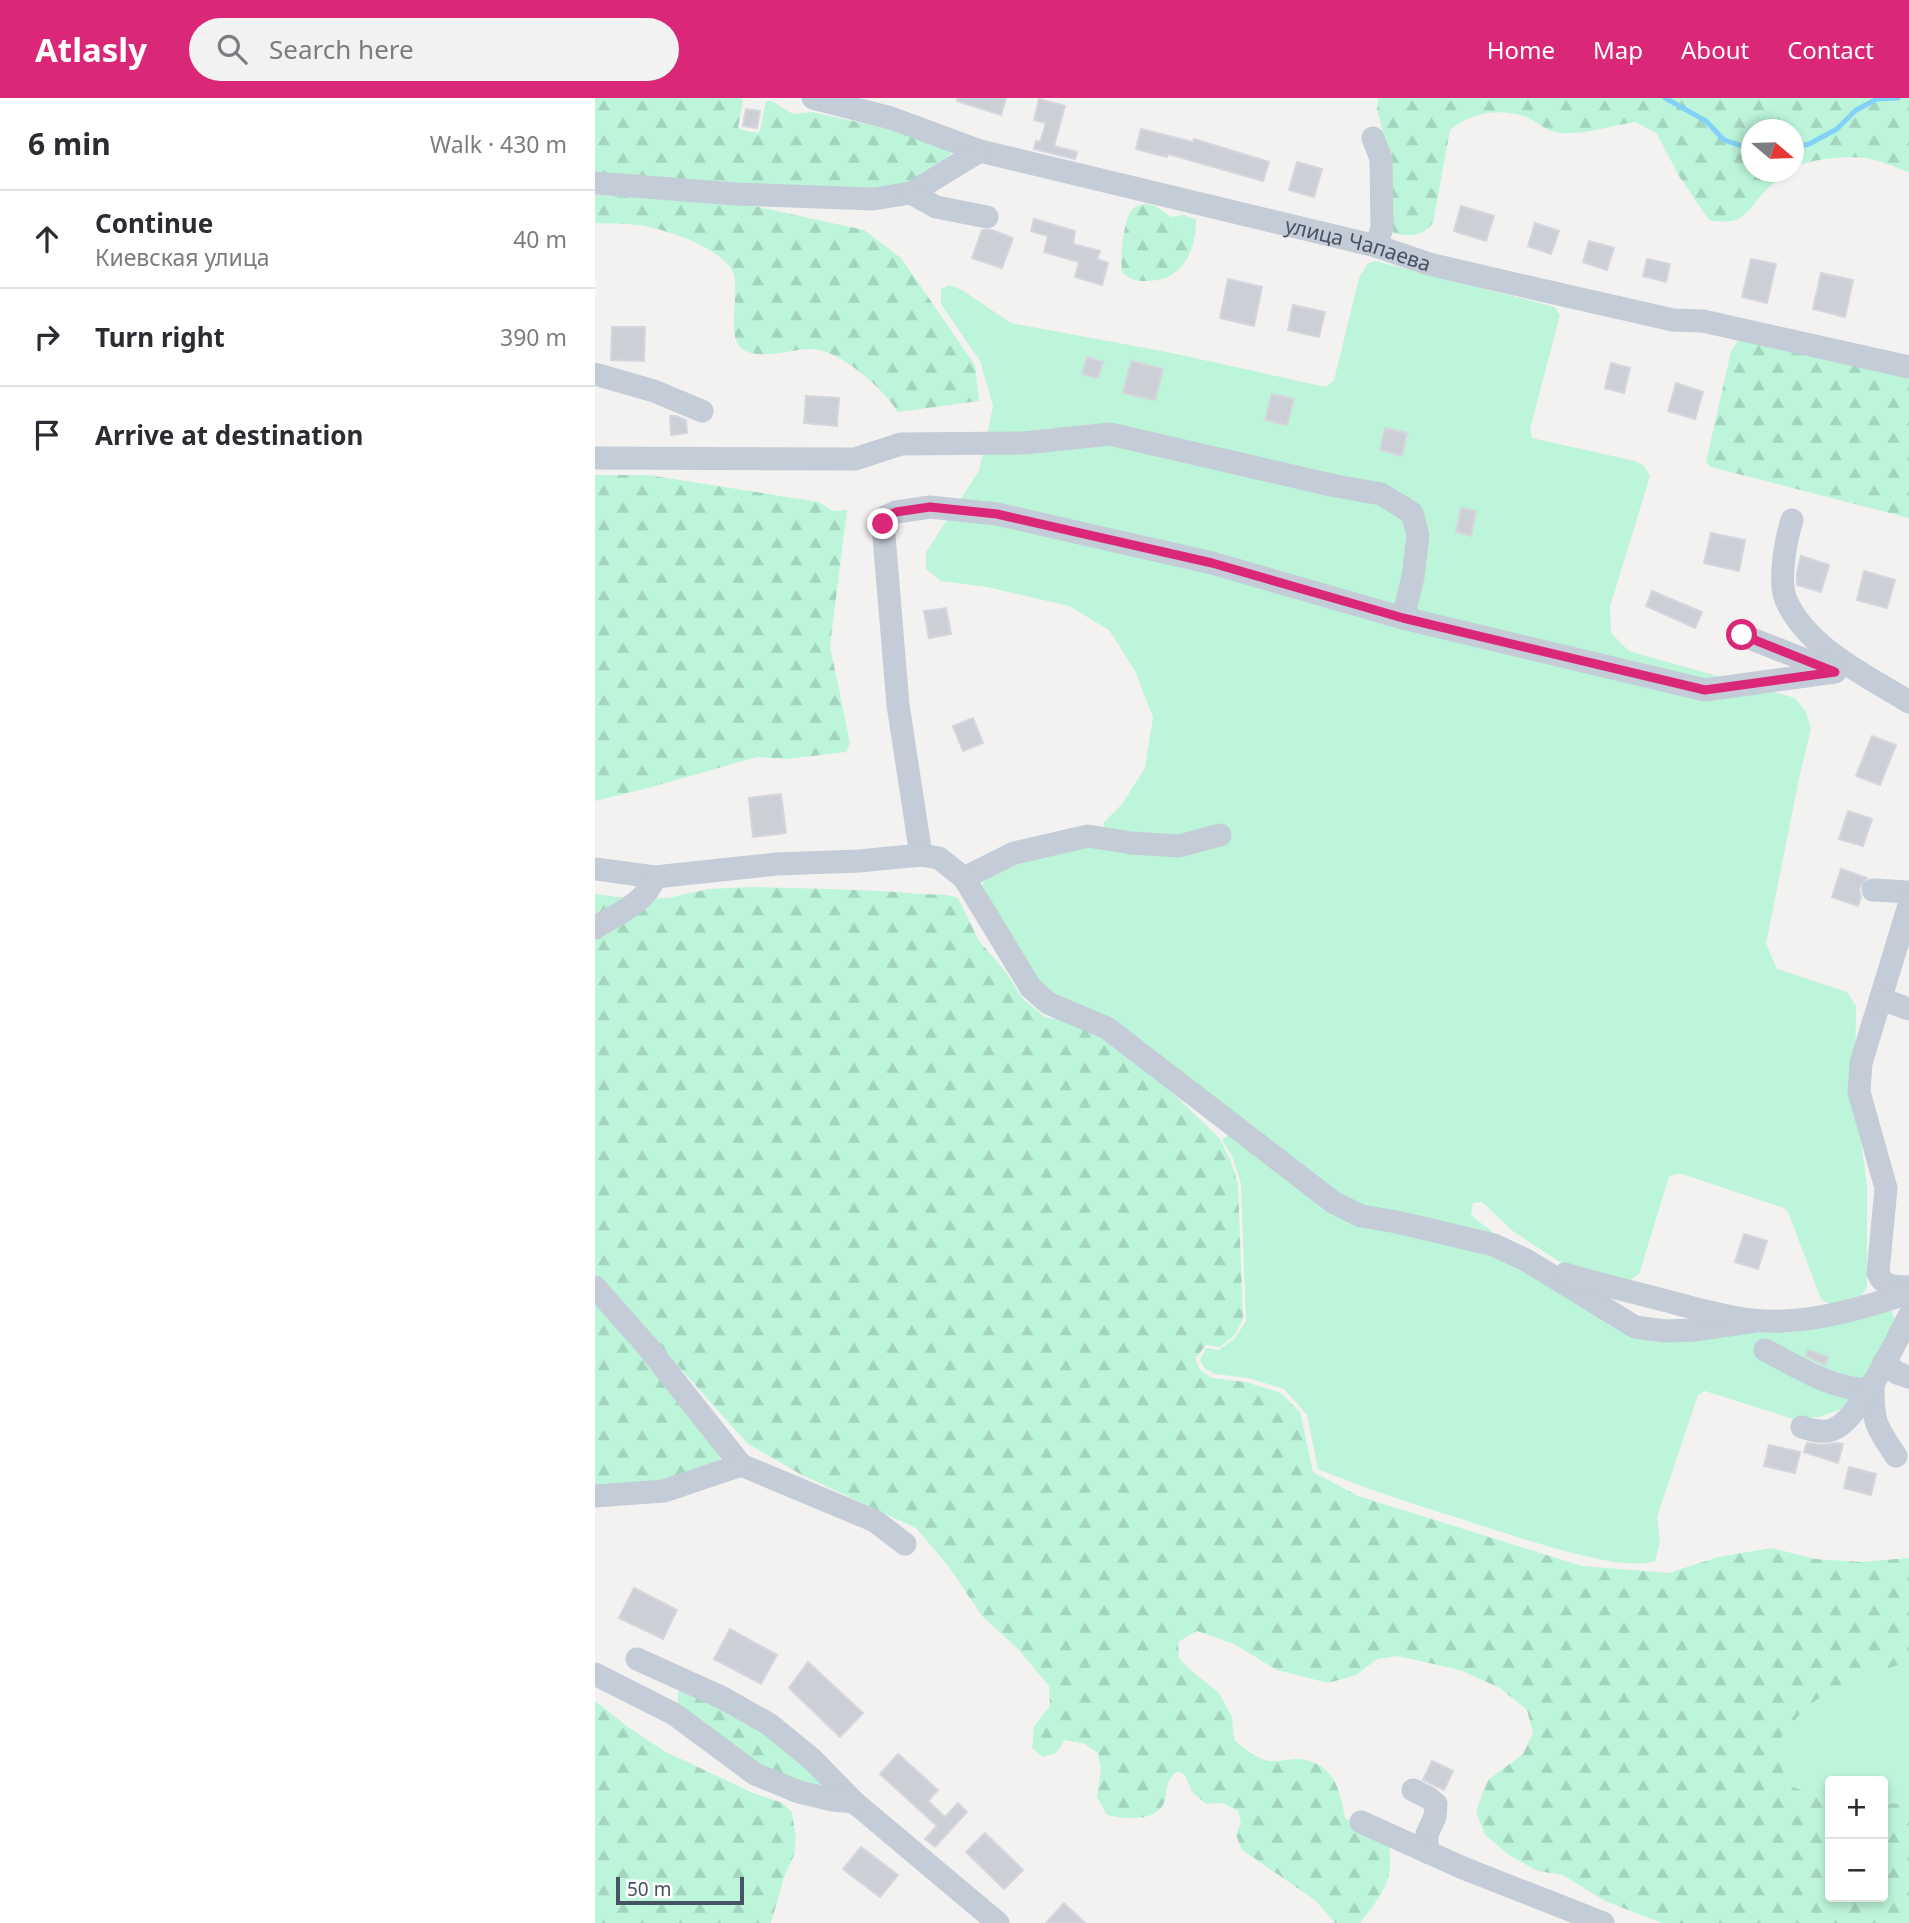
<!DOCTYPE html>
<html lang="en">
<head>
<meta charset="utf-8">
<style>
  :root { --surface:#fff; --page:#f2f2f3; --text:#2b2b33; --muted:#7c7c81; --line:#e1e1e2; --accent:#db2777 }
  body { margin:0; font-family:"Noto Sans",sans-serif; background:var(--page); color:var(--text) }
  .controls { position:absolute; right:21px; bottom:21px; display:grid; overflow:hidden; border-radius:7px; box-shadow:0 4px 10px #0003 }
  .controls button { width:63px; height:63px; display:grid; place-items:center; padding:0; border:0; border-bottom:2px solid var(--line); background:var(--surface); color:var(--text); font:35px sans-serif }
  .compass { position:absolute; left:1146px; top:21px; width:63px; height:63px; border-radius:50%; background:var(--surface); box-shadow:0 4px 10px #0003; rotate:109deg }
  .scale { position:absolute; left:21px; bottom:18px; width:128px; box-sizing:border-box; padding-left:7px; border:4px solid #475262; border-top:0; font-size:19px; line-height:24px; white-space:nowrap; color:#475262; -webkit-text-stroke:5px #fff; paint-order:stroke }
  .stop { position:absolute; width:21px; height:21px; margin:-16px; border:5px solid #db2777; border-radius:50%; background:#fff }
  .stop.end { background:#db2777; border-color:#fff; box-shadow:0 2px 7px #0008 }
  .list { margin:0; padding:0; list-style:none }
  h2 { display:flex; justify-content:space-between; align-items:center; height:91px; margin:0; padding:0 28px; font-size:30px }
  h2 small { font-size:23px; font-weight:400; color:var(--muted) }
  .list li { display:grid; grid-template-columns:46px 1fr auto; gap:21px; align-items:center; box-sizing:border-box; height:98px; padding:0 28px; border-top:2px solid var(--line) }
  .list b { display:block; font-size:26px; white-space:nowrap }
  .list p { margin:0; font-size:23px; white-space:nowrap; color:var(--muted) }
  .list em { font-size:23px; font-style:normal; color:var(--muted) }
  .icon { flex:none; width:38px; height:38px; fill:none; stroke:currentColor; stroke-width:2; stroke-linecap:round; stroke-linejoin:round }
  .map { position:relative; flex:none; width:1314px; height:1825px; overflow:hidden }
  header { display:flex; align-items:center; gap:42px; box-sizing:border-box; height:98px; padding:0 35px; background:var(--accent); color:#fff }
  header strong { font-size:33px }
  nav { display:flex; gap:38px; margin-inline-start:auto; font-size:24px }
  .search { width:490px; height:63px; background:var(--page); display:flex; align-items:center; gap:18px; box-sizing:border-box; padding:0 24px; border-radius:38px; color:var(--muted); font-size:26px }
  main { display:flex }
  aside { flex:1; background:var(--surface) }
  .map>svg:first-child { display:block }
  .green { fill:#bcf5d9 }
  .forest { fill:url(#forest-firs) }
  .lines { fill:none; stroke-linecap:round; stroke-linejoin:round }
  .stream { stroke:#84d1f7; stroke-width:5 }
  .building { fill:#cdcfd7; stroke:#d5d6dd; stroke-width:2 }
  .minor { stroke:#c4ccd7; stroke-width:23 }
  .route { stroke:#db2777; stroke-width:9 }
  .labels { text-anchor:middle; dominant-baseline:central; stroke-width:5; stroke-linejoin:round; paint-order:stroke }
  .street-label { font-size:21px; fill:#475262; stroke:#fff }
</style>
</head>
<body>
<header>
<strong>Atlasly</strong>
<div class="search"><svg class="icon" aria-label="search" viewBox="0 0 24 24"><circle cx="10" cy="10" r="6"/><path d="M15 15l6 6"/></svg>Search here</div>
<nav><a>Home</a><a>Map</a><a>About</a><a>Contact</a></nav>
</header>
<main>
<aside>
<h2>6 min<small>Walk · 430 m</small></h2>
<ul class="list">
<li><svg class="icon" aria-label="ahead" viewBox="0 0 24 24"><path d="M12 20V5M6 11l6-6 6 6"/></svg><div><b>Continue</b><p>Киевская улица</p></div><em>40 m</em></li>
<li><svg class="icon" aria-label="right" viewBox="0 0 24 24"><path d="M7 20v-9h11M14 6l5 5-5 5"/></svg><div><b>Turn right</b></div><em>390 m</em></li>
<li><svg class="icon" aria-label="arrive" viewBox="0 0 24 24"><path d="M6 21V4h12l-3 4 3 4H6"/></svg><div><b>Arrive at destination</b></div></li>
</ul>
</aside>
<div class="map">
<svg width="1314" height="1825" viewBox="0 0 1314 1825">
  <defs>
    <pattern id="forest-firs" width="22" height="20" patternUnits="userSpaceOnUse" patternTransform="scale(1.75)"><rect width="22" height="20" fill="#bcf5d9"/><path d="M5 1l3.5 6h-7zM16 11l3.5 6h-7z" fill="#a3d4bd"/></pattern>
  </defs>
  <rect width="100%" height="100%" fill="#f4f2f1"/>
  <path class="green" d="M780,163L960,209L965,217L935,331L937,340L1040,363L1049,368L1055,378L1015,509L1016,535L1034,553L1200,600L1211,614L1216,631L1205,676L1171,846L1182,871L1252,894L1261,908L1260,1001L1272,1087V1189L1266,1198L1235,1206L1226,1201L1193,1114L1189,1110L1084,1075L1074,1079L1044,1176L1033,1184L974,1170L919,1134L887,1104L878,1105L876,1117L901,1137L766,1113L454,902L386,793L389,781L426,761L493,746L631,745L637,737L633,730L584,739L510,731L508,725L527,706L550,670L558,619L540,573L514,532L474,508L392,489L346,483L331,471V454L384,373L398,308L385,263L346,206V191L354,187L367,192L416,225L572,254L731,289L739,282L764,180L772,166Z
    M634,1036L734,1109L897,1155L1038,1235L1296,1212L1300,1221L1282,1258L1250,1310L1223,1319L1198,1321L1110,1293L1103,1297L1062,1419L1065,1444L1060,1463C1026,1475 933,1442 897,1431C839,1412 780,1395 723,1371L712,1317L689,1291L653,1280L620,1276L609,1270L605,1262L611,1250L624,1252L640,1240L651,1223L646,1086L638,1060L627,1042Z
    M1314,1563V1705L1288,1706V1683H1235V1702L1192,1687L1181,1646L1209,1611L1237,1591Z"/>
  <path class="forest" d="M0,0H146L148,3L143,29L147,32L162,35L165,33L170,7L171,3H176L198,16L217,14L294,31L356,50V58L321,84L277,93L0,77Z
    M783,0H1314V74C1302,70 1289,64 1276,61C1256,57 1216,60 1199,70L1198,32H1156V74H1194C1187,79 1178,85 1172,91C1151,113 1150,129 1114,122L1084,78L1062,36L1041,24C1016,27 986,39 960,34C950,32 941,23 931,19C904,10 878,14 855,32L838,125C826,139 817,138 800,136L794,128L797,69L782,11Z
    M0,97L140,104L269,132L306,160L380,267L384,303L303,314C288,290 242,249 214,251C194,252 168,261 150,253C129,243 145,197 139,177C132,151 68,130 43,127C29,125 14,126 0,125Z
    M551,106L560,108L576,119L589,117L601,122C601,154 587,183 552,183C542,183 534,182 527,174C525,162 528,116 540,109C541,108 549,106 551,106Z
    M1151,242L1314,278V420L1116,369L1111,364L1136,253L1143,243Z
    M0,377H53L224,404L238,413L252,412L235,548L255,645L251,654L192,661L162,659L57,689L0,703Z
    M157,789C213,791 269,791 325,796C337,797 352,795 363,800L384,843L410,873L427,900L450,919L477,925L509,939L551,969L625,1041L635,1061L643,1086L648,1221L640,1237L625,1249L611,1247L600,1261L605,1272L617,1280L651,1284L686,1295L705,1314L718,1374L763,1398L987,1468L1074,1475L1123,1459L1177,1450L1220,1461L1265,1464L1314,1460V1563L1237,1591L1209,1611L1181,1646L1192,1687L1235,1702V1799H1288V1706L1314,1705V1825H1067L1010,1803L968,1777L943,1773L915,1758L890,1737L881,1713L893,1682L928,1656L938,1635L932,1612L905,1590L865,1572L803,1558L782,1561L761,1577L733,1585L682,1572L639,1546L602,1533L583,1544L584,1560L593,1570L624,1595L637,1619L639,1642C650,1651 662,1662 676,1663C685,1664 695,1661 704,1661C739,1665 745,1691 750,1720L794,1749C800,1783 785,1799 765,1825H740L721,1803L646,1751L641,1736L646,1724L643,1713L628,1705L611,1706L597,1694L590,1677L583,1673C571,1681 573,1688 570,1701C565,1725 530,1721 512,1717L502,1699L506,1672L503,1655L490,1646L470,1642L461,1655L448,1659L437,1650L439,1628L455,1608L454,1588L423,1551L387,1518L354,1469L321,1430L205,1376L152,1345L59,1241L12,1185L0,1176V796L37,801L73,800L114,791Z
    M0,1202L124,1356L125,1365L66,1387L0,1389Z
    M88,1592L126,1603L212,1666L231,1692L182,1679L83,1606V1594Z
    M0,1603L33,1629L69,1653L158,1695L187,1705L197,1714L201,1740L199,1757L189,1779L176,1825H0Z"/>
  <g class="lines">
    <path class="stream" d="M1070,0L1111,23L1129,42L1156,51
      M1198,50L1214,46L1242,31L1261,12L1282,1L1303,0"/>
  </g>
  <path class="building" d="M363,0H411L406,17L362,3Z
    M444,1L470,8L459,48L482,54L480,61L439,51L441,43L445,44L451,25L439,22Z
    M151,11L165,13L162,30L148,28Z
    M546,31L598,44L599,41L674,64L668,83L573,56L572,59L541,51Z
    M702,64L727,71L719,99L694,92Z
    M866,108L899,118L891,143L859,133Z
    M439,121L480,133L478,146L505,153L502,161L513,165L507,187L480,179L484,164L449,154L453,138L436,133Z
    M940,125L964,133L956,156L933,148Z
    M387,132H397L418,140L407,170L377,160Z
    M994,143L1019,150L1012,172L988,164Z
    M1052,161L1075,166L1071,184L1048,178Z
    M1156,161L1181,166L1172,205L1147,199Z
    M1226,175L1258,182L1250,219L1218,211Z
    M633,181L667,189L659,228L625,220Z
    M698,207L730,214L724,239L693,232Z
    M17,229H50L49,263L16,262Z
    M492,259L508,264L503,280L487,276Z
    M536,263L568,271L560,302L528,295Z
    M1016,265L1035,270L1029,295L1010,290Z
    M1081,285L1108,294L1100,321L1073,313Z
    M677,296L699,301L692,327L670,322Z
    M211,298L244,300L242,328L209,325Z
    M75,318H81L91,322L92,335L76,337Z
    M790,330L812,335L807,358L785,352Z
    M866,410L881,413L876,438L861,434Z
    M1116,435L1150,442L1144,473L1109,465Z
    M1206,458L1234,467L1226,494L1202,487V474Z
    M1269,473L1300,482L1292,510L1262,502Z
    M1057,493L1107,514L1100,530L1051,508Z
    M351,510L356,536L334,540L329,513Z
    M378,620L388,645L368,653L358,628Z
    M1277,638L1301,647L1285,687L1261,678Z
    M186,696L191,735L158,739L154,700Z
    M1253,713L1277,721L1268,748L1244,741Z
    M1246,771L1272,780L1264,791L1266,799L1263,808L1237,799Z
    M1149,1136L1172,1143L1163,1171L1140,1164Z
    M1213,1252L1233,1259L1230,1267L1211,1258Z
    M1212,1345L1226,1347L1243,1345L1248,1346L1243,1365L1209,1354Z
    M1174,1347L1205,1354L1200,1375L1169,1368Z
    M1254,1369L1281,1376L1276,1397L1249,1390Z
    M39,1490L82,1512L68,1541L24,1520Z
    M135,1531L182,1557L166,1586L119,1561Z
    M213,1564L268,1615L245,1639L194,1590Z
    M303,1656L343,1692L333,1703L350,1719L363,1705L372,1714L340,1749L330,1741L342,1728L285,1676Z
    M837,1663L858,1673L849,1692L828,1682Z
    M390,1735L428,1772L409,1791L371,1754Z
    M266,1749L303,1777L285,1799L248,1771Z
    M469,1805L490,1825H451Z"/>
  <g class="lines">
    <g class="minor">
      <path id="s1" d="M218,0L296,20L385,53L781,148L834,166L911,184L1078,222L1108,223L1314,269"/>
      <path d="M778,40L786,61L787,130L781,148"/>
      <path d="M0,85L140,96L278,101L316,95L385,53"/>
      <path d="M316,95L341,109L392,119"/>
      <path d="M0,276L59,293L107,313"/>
      <path d="M0,360L260,361L306,346L429,345L515,336L736,387L786,396L817,415L823,437L818,479L808,520"/>
      <path d="M1197,422C1191,441 1183,483 1191,502C1213,551 1271,577 1314,604"/>
      <path d="M1147,537L1238,573"/>
      <path d="M326,757L303,607L288,426L290,419L301,414L335,409L402,416L617,465L808,520L1110,592L1240,574"/>
      <path d="M0,771L60,779"/>
      <path d="M369,780L419,755L493,738L536,745L584,748L625,737"/>
      <path d="M1278,792L1314,794"/>
      <path d="M1314,807L1266,965L1264,994L1291,1090L1283,1175C1289,1190 1299,1188 1314,1189"/>
      <path d="M0,830C23,815 50,806 60,779L182,766L264,763L326,757L344,760L369,780L436,890L453,905L512,930L738,1104L766,1118L802,1124L899,1147L931,1162L1040,1229L1070,1233L1099,1232L1161,1223"/>
      <path d="M1286,901L1314,911"/>
      <path d="M970,1176C1002,1186 1035,1193 1068,1202C1107,1212 1148,1225 1189,1223C1232,1221 1274,1208 1314,1195"/>
      <path d="M0,1189L52,1248L146,1367L280,1423L310,1446"/>
      <path d="M1170,1252C1201,1268 1236,1291 1273,1292"/>
      <path d="M1289,1264L1302,1275L1314,1279"/>
      <path d="M1278,1285C1278,1323 1279,1326 1301,1358"/>
      <path d="M1207,1329C1217,1332 1229,1336 1239,1331C1265,1320 1300,1245 1314,1218"/>
      <path d="M0,1398L69,1393L146,1367"/>
      <path d="M42,1561L126,1599L174,1626L217,1661L259,1704L403,1825"/>
      <path d="M0,1576L79,1616L160,1676L204,1694L238,1702L259,1704"/>
      <path d="M818,1692L834,1700L841,1706L840,1719L832,1736V1754"/>
      <path d="M766,1724L868,1770L1008,1825"/>
    </g>
  </g>
  <g class="lines">
    <path class="route" d="M288,426L290,419L301,414L335,409L402,416L617,465L808,520L1110,592L1240,574L1147,537"/>
  </g>
  <g class="labels">
    <g class="street-label">
      <text stroke="none"><textPath href="#s1" startOffset="565">улица Чапаева</textPath></text>
    </g>
  </g>
</svg>
<div class="controls">
<button>+</button>
<button>−</button>
</div>
<svg class="compass" viewBox="-18 -18 36 36"><path d="M0-13l5 13h-10z" fill="#e53935"/><path d="M0 13l5-13h-10z" fill="#7c7c81"/></svg>
<div class="scale">50 m</div>
<div class="stop" style="left:1147px;top:537px"></div>
<div class="stop end" style="left:288px;top:426px"></div>
</div>
</main>
</body>
</html>
